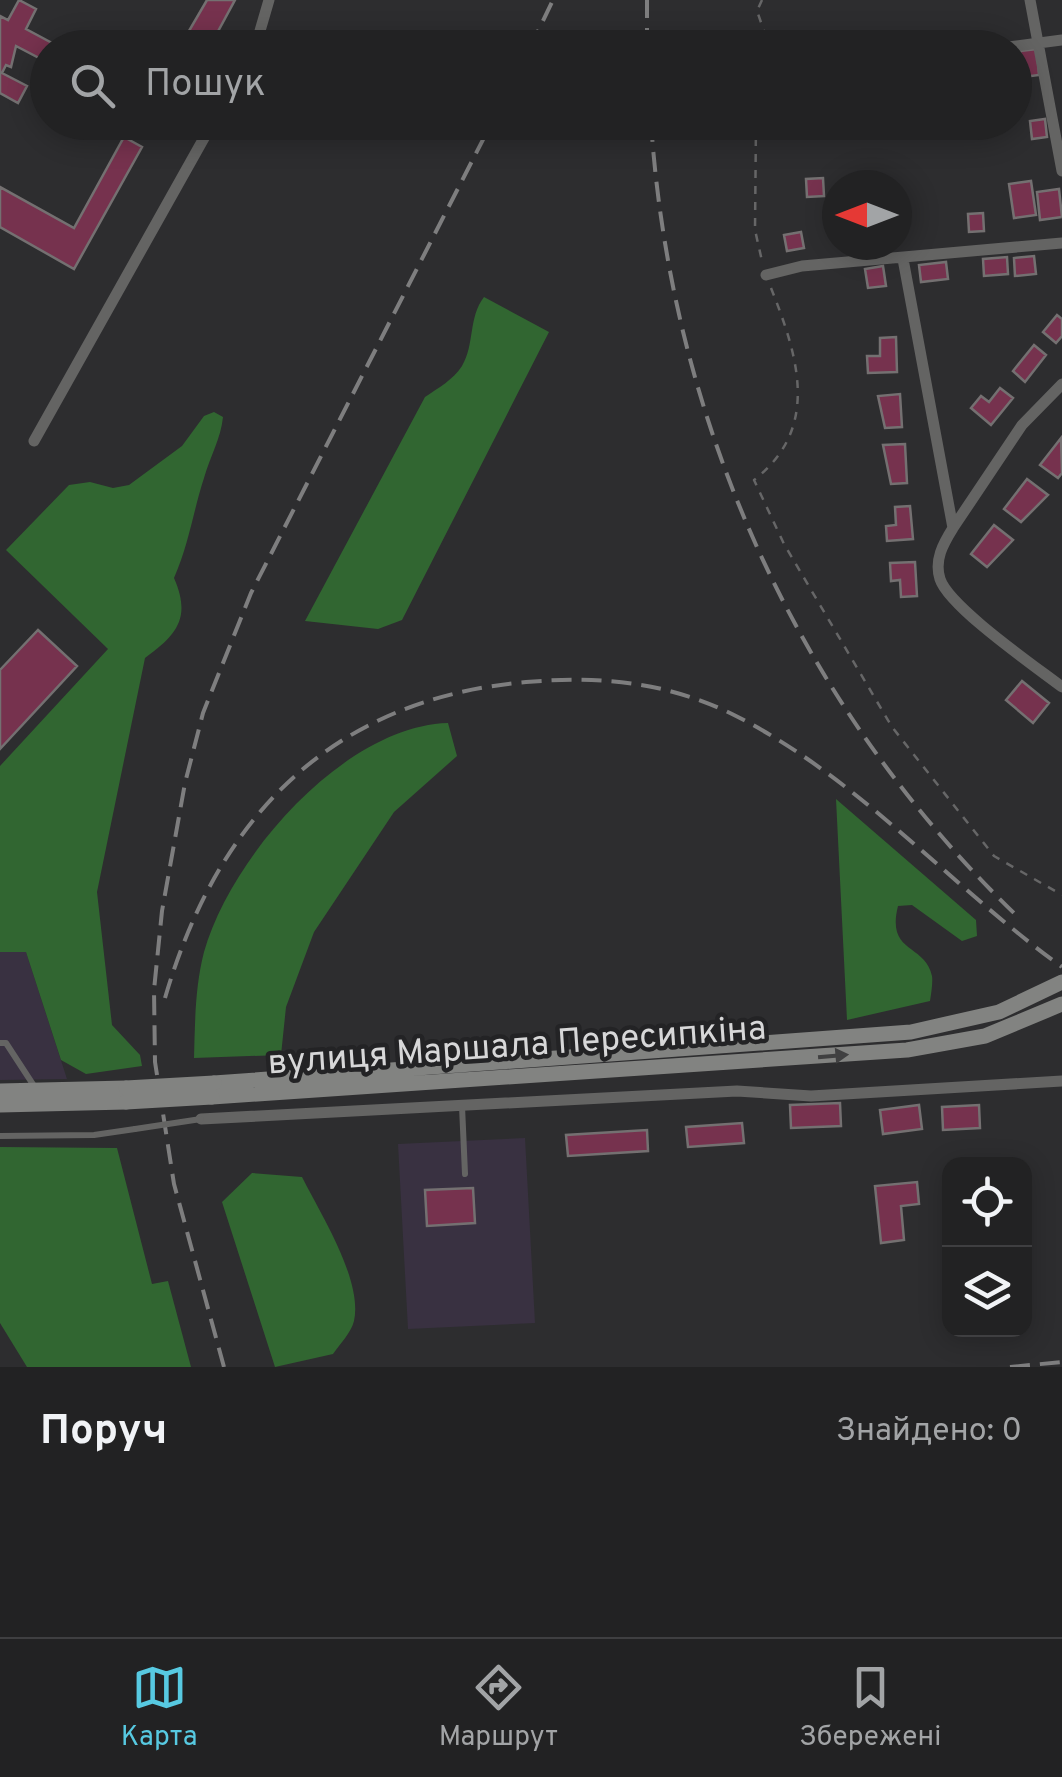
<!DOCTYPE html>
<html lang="uk">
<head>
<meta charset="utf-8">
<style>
  :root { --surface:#222223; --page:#2e2f30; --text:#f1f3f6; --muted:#a2a4a6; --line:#3f3f41; --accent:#57c9e1 }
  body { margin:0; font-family:Overpass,sans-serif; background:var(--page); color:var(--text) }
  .controls { position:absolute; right:30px; bottom:30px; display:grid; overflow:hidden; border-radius:20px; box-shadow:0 5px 25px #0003 }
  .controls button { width:90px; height:90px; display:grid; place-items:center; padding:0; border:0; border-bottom:2px solid var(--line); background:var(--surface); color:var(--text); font:50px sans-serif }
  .compass { position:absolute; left:822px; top:170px; width:90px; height:90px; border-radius:50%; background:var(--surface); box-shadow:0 5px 25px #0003; rotate:270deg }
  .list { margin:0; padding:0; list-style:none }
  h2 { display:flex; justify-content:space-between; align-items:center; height:130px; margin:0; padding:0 40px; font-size:42px }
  h2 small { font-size:32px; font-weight:400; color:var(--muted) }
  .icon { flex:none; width:55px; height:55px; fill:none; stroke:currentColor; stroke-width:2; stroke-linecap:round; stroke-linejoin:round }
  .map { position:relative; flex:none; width:1062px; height:1367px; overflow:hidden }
  .search { position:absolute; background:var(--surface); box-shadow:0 5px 25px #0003; left:30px; right:30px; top:30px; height:110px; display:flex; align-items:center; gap:25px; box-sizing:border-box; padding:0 35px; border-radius:55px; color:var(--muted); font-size:38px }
  .sheet { height:270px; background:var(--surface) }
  nav { display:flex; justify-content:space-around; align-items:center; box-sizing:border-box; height:140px; border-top:2px solid var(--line); background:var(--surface); font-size:28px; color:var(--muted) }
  nav a { display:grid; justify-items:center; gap:5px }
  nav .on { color:var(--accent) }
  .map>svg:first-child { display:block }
  .commercial { fill:#393141 }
  .forest { fill:#316631 }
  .building { fill:#76324e; stroke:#747071; stroke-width:2.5 }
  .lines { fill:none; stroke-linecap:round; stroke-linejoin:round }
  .path { stroke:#666667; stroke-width:2.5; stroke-dasharray:8 8; stroke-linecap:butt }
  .service { stroke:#646463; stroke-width:6 }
  .minor { stroke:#646463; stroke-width:11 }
  .secondary { stroke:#828381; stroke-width:15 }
  .rail { stroke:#7e7e7f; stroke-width:4; stroke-dasharray:20 10; stroke-linecap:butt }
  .service-bridge { stroke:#646463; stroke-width:6 }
  .secondary-bridge { stroke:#828381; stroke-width:15 }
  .oneway { fill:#404041 }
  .labels { text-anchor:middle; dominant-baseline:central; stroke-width:9; stroke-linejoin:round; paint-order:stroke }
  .street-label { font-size:35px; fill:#d7d7d8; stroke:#232325 }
</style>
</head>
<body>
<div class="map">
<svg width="1062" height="1367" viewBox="0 0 1062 1367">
  <rect width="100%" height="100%" fill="#2d2d2f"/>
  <path class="commercial" d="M0,952H26L67,1079L0,1080Z
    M525,1138L535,1323L408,1329L398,1144Z"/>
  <path class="forest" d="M484,297L549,332L402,620L378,629L305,621L425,397C438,388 453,380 462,366C475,344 468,318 484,297Z
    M214,412L223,417C221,438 210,457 204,478C193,512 189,544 174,578C191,617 178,634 145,658L97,892L112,1025L140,1055L142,1066L86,1074L61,1060L26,952H0V766L108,649L6,550L69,485L90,482L113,488L129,485L182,446L204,416Z
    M448,723L457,756L394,812L314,932L286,1007L281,1055L194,1058C195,1022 195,987 204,952C231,856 345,726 448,723Z
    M836,799L976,920L977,936L962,941L912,905L898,906C886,954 925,943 932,976C933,983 931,994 930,1001L847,1020Z
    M0,1147L117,1148L152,1284L168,1281L191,1367H27L0,1323Z
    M252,1173L302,1177C320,1213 363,1280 354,1321C351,1333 340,1344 333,1354L275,1367L222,1202Z"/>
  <path class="building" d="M19,0L36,9L26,29L52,43L43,60L16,46L11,67L6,65L2,73L27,86L18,103L0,93V16L8,20Z
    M207,0H235L209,48H179Z
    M1037,49L1039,75L1023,77L1020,51Z
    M1045,119L1047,137L1032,139L1030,121Z
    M124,137L142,147L74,269L0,227V187L74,228Z
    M823,178L824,196L807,197L806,179Z
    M1031,181L1036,215L1014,218L1009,184Z
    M1059,189L1062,217L1040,220L1037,192Z
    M983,213L984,231L969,232L968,214Z
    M801,232L804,248L787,251L784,235Z
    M1034,256L1036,274L1015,276L1014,258Z
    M1007,257L1008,274L984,276L983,259Z
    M946,262L948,279L921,282L919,265Z
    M883,266L886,286L868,288L865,269Z
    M1057,315L1062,319V336L1056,343L1043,332Z
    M896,337L897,372L868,373L867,356H880V338Z
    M1034,345L1046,355L1025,382L1013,371Z
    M1000,388L1013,398L991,425L971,408L981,396L989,402Z
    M900,394L902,427L885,428L878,396Z
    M1061,438L1062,473L1058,478L1040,465Z
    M905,444L907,483L891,484L883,445Z
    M1027,479L1048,495L1021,522L1004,509Z
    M910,506L913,539L887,541L886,526L896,525L895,507Z
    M994,525L1013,540L987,567L971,554Z
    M915,562L917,596L901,597L900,580L891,581L890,563Z
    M38,630L77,666L0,749V670Z
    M1022,681L1049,703L1033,723L1006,700Z
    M840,1103L841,1126L791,1128L790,1105Z
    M919,1105L922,1129L883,1134L880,1110Z
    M979,1105L980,1128L943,1130L942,1107Z
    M742,1123L744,1143L688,1147L686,1127Z
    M647,1130L648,1151L568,1156L566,1135Z
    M917,1182L919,1204L901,1206L904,1240L881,1243L875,1186Z
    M473,1188L475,1223L427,1226L425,1190Z"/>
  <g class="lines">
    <path class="path" d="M762,0L757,11L770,48
      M756,122L755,230L762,261
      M771,288C798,356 821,428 754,480L784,544L892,727L994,856L1062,895"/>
    <path class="service" d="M0,1043H6L36,1089
      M462,1106L465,1174
      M0,1136L94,1135L135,1129"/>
    <path class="minor" d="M1030,0L1062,171
      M255,48L269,0
      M1000,48L1062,40
      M903,259L953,528C943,544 934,560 940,579C949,607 1036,667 1062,687
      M766,275L802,266L1062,243
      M34,441L213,122
      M953,528L1022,425L1062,384
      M201,1119L737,1091L811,1096L1062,1081"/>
    <path class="secondary" d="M214,1083L911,1032L999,1012L1062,982
      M0,1091L126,1088
      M212,1097L907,1050L985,1036L1062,1004
      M0,1105L126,1102"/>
    <path class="rail" d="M530,48L553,0
      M647,48V0
      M651,122C671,423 799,706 1017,916
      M165,998C218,816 332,699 526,682C599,676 664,681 732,714C857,776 950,886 1062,967
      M224,1367L174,1184L155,1062L154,990L162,911L185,783L203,713L251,593L492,122
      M1010,1367L1062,1362"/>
    <path class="service-bridge" d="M135,1129L201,1119"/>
    <path class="secondary-bridge" d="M126,1088L214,1083
      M126,1102L212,1097"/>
  </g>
  <defs><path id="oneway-solid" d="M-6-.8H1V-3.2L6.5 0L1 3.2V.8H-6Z" transform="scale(2.5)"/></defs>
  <use class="oneway" href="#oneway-solid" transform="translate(833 1056) rotate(-5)"/>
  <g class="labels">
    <g class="street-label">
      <text transform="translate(517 1047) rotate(-4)">вулиця Маршала Пересипкіна</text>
    </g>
  </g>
</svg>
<div class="controls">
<button><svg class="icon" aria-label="locate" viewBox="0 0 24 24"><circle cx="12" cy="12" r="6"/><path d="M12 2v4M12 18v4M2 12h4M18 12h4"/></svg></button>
<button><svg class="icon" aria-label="layers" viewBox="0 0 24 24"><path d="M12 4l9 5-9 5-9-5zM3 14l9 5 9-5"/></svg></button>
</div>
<svg class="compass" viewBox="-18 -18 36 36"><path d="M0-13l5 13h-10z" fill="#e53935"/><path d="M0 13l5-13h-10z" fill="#a2a4a6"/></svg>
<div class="search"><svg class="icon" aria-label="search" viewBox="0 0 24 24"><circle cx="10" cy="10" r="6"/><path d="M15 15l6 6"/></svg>Пошук</div>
</div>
<section class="sheet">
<h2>Поруч<small>Знайдено: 0</small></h2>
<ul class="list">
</ul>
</section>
<nav>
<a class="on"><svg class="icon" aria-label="map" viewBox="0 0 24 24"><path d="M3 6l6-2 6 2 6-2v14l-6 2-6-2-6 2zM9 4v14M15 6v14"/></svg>Карта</a>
<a><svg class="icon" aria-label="directions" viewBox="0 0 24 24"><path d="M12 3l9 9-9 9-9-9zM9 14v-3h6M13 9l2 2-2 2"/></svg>Маршрут</a>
<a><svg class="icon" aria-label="saved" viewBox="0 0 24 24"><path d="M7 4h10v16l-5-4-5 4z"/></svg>Збережені</a>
</nav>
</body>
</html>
